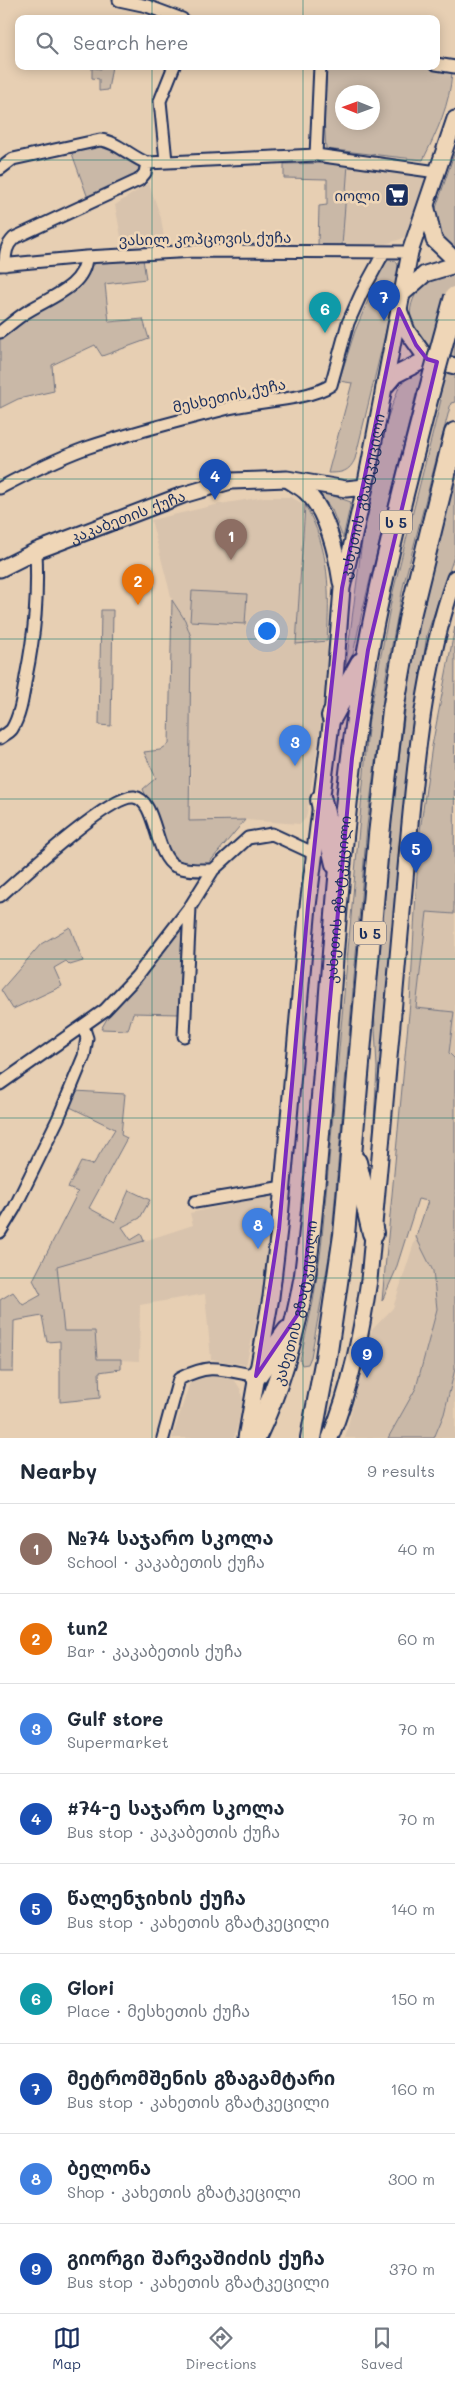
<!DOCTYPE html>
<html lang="en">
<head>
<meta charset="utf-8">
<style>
  :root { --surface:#fff; --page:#f2f2f3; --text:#1f2937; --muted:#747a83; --line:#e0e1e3; --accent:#1b2f5e }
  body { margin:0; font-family:Mali,"Noto Sans Georgian",sans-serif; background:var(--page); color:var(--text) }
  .compass { position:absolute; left:335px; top:85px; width:45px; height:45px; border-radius:50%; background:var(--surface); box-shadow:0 2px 12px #0003; rotate:271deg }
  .you { position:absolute; left:266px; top:630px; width:18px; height:18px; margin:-12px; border:4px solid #fff; border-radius:50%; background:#1a73e8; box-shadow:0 0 0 8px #1a73e833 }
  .badge { display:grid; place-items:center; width:32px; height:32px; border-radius:50%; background:var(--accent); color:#fff; font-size:16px; font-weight:700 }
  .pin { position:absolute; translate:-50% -41px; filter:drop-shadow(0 1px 2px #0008) }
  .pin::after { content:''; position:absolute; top:26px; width:18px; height:15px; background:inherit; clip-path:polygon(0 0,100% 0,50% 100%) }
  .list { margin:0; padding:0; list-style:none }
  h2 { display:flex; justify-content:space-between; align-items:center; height:65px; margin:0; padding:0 20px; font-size:21px }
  h2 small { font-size:16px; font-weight:400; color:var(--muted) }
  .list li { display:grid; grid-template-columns:32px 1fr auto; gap:15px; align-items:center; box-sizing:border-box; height:90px; padding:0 20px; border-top:1px solid var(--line) }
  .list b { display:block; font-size:19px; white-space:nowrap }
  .list p { margin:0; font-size:16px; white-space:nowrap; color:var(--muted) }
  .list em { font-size:16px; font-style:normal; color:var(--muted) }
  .icon { flex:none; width:28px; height:28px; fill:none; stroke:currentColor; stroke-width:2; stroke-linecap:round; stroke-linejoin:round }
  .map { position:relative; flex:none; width:455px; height:1438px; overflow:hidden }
  .search { position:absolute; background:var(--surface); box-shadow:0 2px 12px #0003; left:15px; right:15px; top:15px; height:55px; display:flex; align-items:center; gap:12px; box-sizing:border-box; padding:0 18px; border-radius:10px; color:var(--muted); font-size:19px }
  .sheet { height:875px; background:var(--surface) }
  nav { display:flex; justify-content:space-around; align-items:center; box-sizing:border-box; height:70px; border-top:1px solid var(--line); background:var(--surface); font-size:14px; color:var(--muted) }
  nav a { display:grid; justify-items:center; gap:2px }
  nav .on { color:var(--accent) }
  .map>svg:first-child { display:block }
  .built { fill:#d8c3ad }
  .green { fill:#c9b8a7; stroke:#727482; fill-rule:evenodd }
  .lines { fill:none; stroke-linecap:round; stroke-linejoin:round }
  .street-casing { stroke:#1b2f5e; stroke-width:15 }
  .secondary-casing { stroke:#1b2f5e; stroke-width:19 }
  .highway-casing { stroke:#1b2f5e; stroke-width:24 }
  .street { stroke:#efd6b7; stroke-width:11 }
  .secondary { stroke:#efd6b7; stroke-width:15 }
  .highway { stroke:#efd6b7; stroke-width:20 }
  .highway-bridge-casing { stroke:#1b2f5e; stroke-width:24; stroke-linecap:butt }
  .highway-bridge { stroke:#efd6b7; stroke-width:20 }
  .marked { fill:#7b2cbf; fill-opacity:0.2; stroke:#7b2cbf; stroke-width:4; stroke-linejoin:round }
  .grid { fill:none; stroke:#0f766e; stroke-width:1; stroke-opacity:0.55 }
  .labels { text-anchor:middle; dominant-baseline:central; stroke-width:5; stroke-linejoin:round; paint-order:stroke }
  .shield { fill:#efd6b7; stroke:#5b6179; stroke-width:1 }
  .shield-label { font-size:14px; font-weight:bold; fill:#1b2f5e }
  .poi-label { font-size:15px; fill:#1b2f5e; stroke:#efd6b7; text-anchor:end }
  .street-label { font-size:15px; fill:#1b2f5e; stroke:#efd6b7 }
</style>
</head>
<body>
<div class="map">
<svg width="455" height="1438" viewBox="0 0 455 1438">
  <rect width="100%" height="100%" fill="#e7cfb3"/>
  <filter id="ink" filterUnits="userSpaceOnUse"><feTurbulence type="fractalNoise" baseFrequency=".02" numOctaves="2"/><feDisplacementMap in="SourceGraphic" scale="10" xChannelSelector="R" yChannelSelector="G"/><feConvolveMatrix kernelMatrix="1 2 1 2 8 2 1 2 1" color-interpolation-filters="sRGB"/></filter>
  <g filter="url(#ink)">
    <path class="built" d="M348,164L427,175L428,180L408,234L401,239L385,244L342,246Z
      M149,183L161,218L165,245L123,247L115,205Z
      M264,497H291L305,505L296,644L327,641V686L306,818L300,824L245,820L189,822L191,773L185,620L172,600L151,520L220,504Z
      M455,908V1059L416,1008L427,912L454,914Z
      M269,1196L275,1199L266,1279L246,1365L211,1359L205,1294L140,1305L139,1361L97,1359L64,1331L57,1266L144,1241L193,1225L190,1213Z
      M416,1237L433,1271L437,1309L416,1388L388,1438H345L371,1331L393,1308Z
      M455,1369V1438H434L444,1414Z
      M217,1372L234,1379L241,1390L243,1406L234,1438H172L192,1376Z"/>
    <path class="green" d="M102,66H112L108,90L99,91V79L92,78V68L101,69Z
      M327,66H420L452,72C450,105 437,131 423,160L326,149L324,118ZM342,92H372V122H342Z
      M104,142L139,164L138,175L89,201L70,148Z
      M455,151V253L439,240L433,217Z
      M335,163L348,164L342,246L318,245L319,206L327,205V179L284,178V164Z
      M143,259L146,279L105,284L109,322L143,319L149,339L102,356L95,345L52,365L54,391L18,399L0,408V339L27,314L85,277L91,266L102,260Z
      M389,260L396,261L399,267V277L355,459C349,472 342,473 328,473L352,383L339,381L355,331L383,265Z
      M455,273V359C449,358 442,356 436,354C412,343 402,312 418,291C423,285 428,278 435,275C441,273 449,273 455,273Z
      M429,369L455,374V402L451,403L403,587L386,676L367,826L331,1246L311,1357L308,1364L302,1365L300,1360L313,1302L321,1249L369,718L393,592L441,400L416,394L362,612L352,659L346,665L363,534L378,443L399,387L412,373Z
      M455,477V554L427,634L413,730L370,1191L377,1068L374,1007L392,815L406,703L422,605Z
      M318,491L351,502L343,538L332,510Z
      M305,505C330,548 330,593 327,641L296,644Z
      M192,591L247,594L245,624L190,621Z
      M172,600L185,620L191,637L189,821L245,820L208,864C191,865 180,865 169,850L143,789L156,778L144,752L160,750L169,744Z
      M101,610H113L111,726L99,725Z
      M455,627L454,914L427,912L416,1008L454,1012L449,1053L455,1059V1369L444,1414L434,1438H388L416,1388L437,1309L433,1271L416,1237L428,1201L418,1199L395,1272L382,1301L410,1003L419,838L432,746Z
      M70,927L83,961L70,965L66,961L54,968L62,986L13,1009L1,990L41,944Z
      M182,929L179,1014L133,1013L128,1030L101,1029L112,1010Z
      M75,1091L125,1094L121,1135L127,1138L89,1208L115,1222L129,1190L150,1200L140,1218L122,1227L131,1240L141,1234L144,1241L57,1266L64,1331H95L97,1359H121V1369L99,1372L100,1398L60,1402V1341L47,1342L42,1316L14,1321L13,1372H0V1300L13,1292L23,1305L41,1295L33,1280L78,1192L68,1188L81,1162L93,1165L115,1129L70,1107Z"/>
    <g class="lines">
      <defs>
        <path id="street" d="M119,0L147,6L182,19
          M436,64L455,67
          M316,155L320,66
          M166,161L160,101L174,66
          M0,169L13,159L100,140C116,141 131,157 147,163L316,155L437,172
          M0,265L86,257L195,251L410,252
          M5,265C5,253 6,246 14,238L139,180L145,173L147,163
          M0,332C8,326 16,319 25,313C47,298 85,288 86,257
          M0,488C28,473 56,459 86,448C133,432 181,420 229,408C257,401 308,400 331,385L348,323L361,294L384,252
          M0,738C4,735 9,733 12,729C21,714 23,694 26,677C35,632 38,597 36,551
          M0,896C20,878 111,794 134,797C157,800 154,855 175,866C186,871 202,870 213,870
          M184,1036L190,907
          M0,1084L105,1010L136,977L190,907L213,870L248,838L272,834L313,853
          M195,1202L283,1187
          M0,1232L14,1209L58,1119L84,1056L87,1038L83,1026
          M163,1438L179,1379C212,1362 222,1370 256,1376"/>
        <g id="secondary">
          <path d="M427,209L434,240L455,260"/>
          <path d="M402,294L425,274L455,265"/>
          <path d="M399,310L407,331L427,359L455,366"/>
          <path d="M384,388L395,375L427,359"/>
          <path d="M290,481C296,485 302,488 306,492C327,510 337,556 341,582"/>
          <path id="s1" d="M0,569L36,551L183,495L231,481L287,479L346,489L365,487"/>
          <path id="s2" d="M246,1438L271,1297L279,1229L308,906L332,716L342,588L365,487L410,252L455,119"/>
          <path d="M330,1438C351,1387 361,1335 369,1280C380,1154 392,1027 403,901C413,795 419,678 455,578"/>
        </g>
        <g id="highway">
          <path d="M332,716L361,663"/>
          <path d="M321,800L336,864"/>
          <path d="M356,1162L373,1233"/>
          <path d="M256,1376L288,1331"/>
          <path id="s3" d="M255,1438C280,1386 295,1332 305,1275C328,1086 331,894 359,705C374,601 402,498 428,396"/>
          <path d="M311,1438L326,1358L344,1235L379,835L393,710L409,620L455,433"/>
        </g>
      </defs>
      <use href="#street" class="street-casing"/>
      <use href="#secondary" class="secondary-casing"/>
      <use href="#highway" class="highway-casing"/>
      <use href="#street" class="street"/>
      <use href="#secondary" class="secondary"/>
      <use href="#highway" class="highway"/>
      <defs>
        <path id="highway-bridge" d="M428,396L455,297"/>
      </defs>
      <use href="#highway-bridge" class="highway-bridge-casing"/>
      <use href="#highway-bridge" class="highway-bridge"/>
    </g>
  </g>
  <path class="marked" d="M399,309L416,345L427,359L437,362L368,650L352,758L305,1275L298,1314L256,1376L279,1229L308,906L342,588Z"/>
  <path class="grid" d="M152,0V19M303,0V19M152,66V1438M303,66V1438M0,160H455M0,320H455M0,479H455M0,639H455M0,799H455M0,959H455M0,1118H455M0,1278H455"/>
  <defs>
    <symbol id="supermarket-square" viewBox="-11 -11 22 22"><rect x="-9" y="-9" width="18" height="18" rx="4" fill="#1b2f5e" stroke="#efd6b7"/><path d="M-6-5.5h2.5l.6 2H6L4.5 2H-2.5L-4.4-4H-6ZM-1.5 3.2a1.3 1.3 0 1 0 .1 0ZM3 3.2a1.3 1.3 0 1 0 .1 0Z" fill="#fff"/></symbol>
  </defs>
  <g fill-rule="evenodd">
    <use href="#supermarket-square" x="383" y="181" width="28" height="28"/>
  </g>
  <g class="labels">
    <g class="shield">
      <rect x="380" y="510.5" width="32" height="23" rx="4"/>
      <rect x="354" y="921.5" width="32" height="23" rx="4"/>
    </g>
    <g class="shield-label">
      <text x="396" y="522">ს 5</text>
      <text x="370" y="933">ს 5</text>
    </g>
    <g class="poi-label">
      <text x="380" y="195">იოლი</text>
    </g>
    <g class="street-label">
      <text transform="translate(205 238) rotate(-1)">ვასილ კოპცოვის ქუჩა</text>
      <text transform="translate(229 395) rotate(-12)">მესხეთის ქუჩა</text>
      <text stroke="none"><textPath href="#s2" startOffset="950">კახეთის გზატკეცილი</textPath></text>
      <text stroke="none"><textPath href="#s1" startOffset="138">კაკაბეთის ქუჩა</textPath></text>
      <text stroke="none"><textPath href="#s3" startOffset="548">კახეთის გზატკეცილი</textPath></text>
      <text stroke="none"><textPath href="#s3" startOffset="142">კახეთის გზატკეცილი</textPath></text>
    </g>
  </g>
</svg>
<svg class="compass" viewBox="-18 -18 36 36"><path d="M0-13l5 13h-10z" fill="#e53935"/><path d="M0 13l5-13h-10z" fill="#747a83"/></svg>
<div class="you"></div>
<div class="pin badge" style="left:231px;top:560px;background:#8d6e63">1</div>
<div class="pin badge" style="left:138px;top:605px;background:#e8710a">2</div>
<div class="pin badge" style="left:295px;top:766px;background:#3f7fe0">3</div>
<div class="pin badge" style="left:215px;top:500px;background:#1a4fb4">4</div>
<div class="pin badge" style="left:416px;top:873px;background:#1a4fb4">5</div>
<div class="pin badge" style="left:325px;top:333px;background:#0f9aa8">6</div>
<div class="pin badge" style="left:384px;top:321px;background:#1a4fb4">7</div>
<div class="pin badge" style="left:258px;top:1249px;background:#3f7fe0">8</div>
<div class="pin badge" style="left:367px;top:1378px;background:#1a4fb4">9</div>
<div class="search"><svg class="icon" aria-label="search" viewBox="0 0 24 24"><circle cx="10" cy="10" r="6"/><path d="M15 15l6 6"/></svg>Search here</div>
</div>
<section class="sheet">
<h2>Nearby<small>9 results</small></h2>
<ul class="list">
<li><span class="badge" style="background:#8d6e63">1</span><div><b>№74 საჯარო სკოლა</b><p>School · კაკაბეთის ქუჩა</p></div><em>40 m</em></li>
<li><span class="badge" style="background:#e8710a">2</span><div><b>tun2</b><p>Bar · კაკაბეთის ქუჩა</p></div><em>60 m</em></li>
<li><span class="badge" style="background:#3f7fe0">3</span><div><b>Gulf store</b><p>Supermarket</p></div><em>70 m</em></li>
<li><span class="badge" style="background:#1a4fb4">4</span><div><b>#74-ე საჯარო სკოლა</b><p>Bus stop · კაკაბეთის ქუჩა</p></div><em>70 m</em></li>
<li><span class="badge" style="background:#1a4fb4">5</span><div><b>წალენჯიხის ქუჩა</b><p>Bus stop · კახეთის გზატკეცილი</p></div><em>140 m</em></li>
<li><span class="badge" style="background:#0f9aa8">6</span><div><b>Glori</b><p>Place · მესხეთის ქუჩა</p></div><em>150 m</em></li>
<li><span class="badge" style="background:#1a4fb4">7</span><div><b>მეტრომშენის გზაგამტარი</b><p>Bus stop · კახეთის გზატკეცილი</p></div><em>160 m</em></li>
<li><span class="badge" style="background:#3f7fe0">8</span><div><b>ბელონა</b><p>Shop · კახეთის გზატკეცილი</p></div><em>300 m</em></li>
<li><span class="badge" style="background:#1a4fb4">9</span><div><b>გიორგი შარვაშიძის ქუჩა</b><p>Bus stop · კახეთის გზატკეცილი</p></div><em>370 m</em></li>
</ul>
</section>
<nav>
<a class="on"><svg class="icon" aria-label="map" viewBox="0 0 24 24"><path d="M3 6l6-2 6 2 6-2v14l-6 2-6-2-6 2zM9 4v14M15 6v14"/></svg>Map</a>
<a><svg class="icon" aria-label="directions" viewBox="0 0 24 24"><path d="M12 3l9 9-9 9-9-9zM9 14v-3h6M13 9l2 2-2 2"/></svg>Directions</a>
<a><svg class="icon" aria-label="saved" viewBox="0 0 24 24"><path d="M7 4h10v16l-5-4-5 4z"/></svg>Saved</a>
</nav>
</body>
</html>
